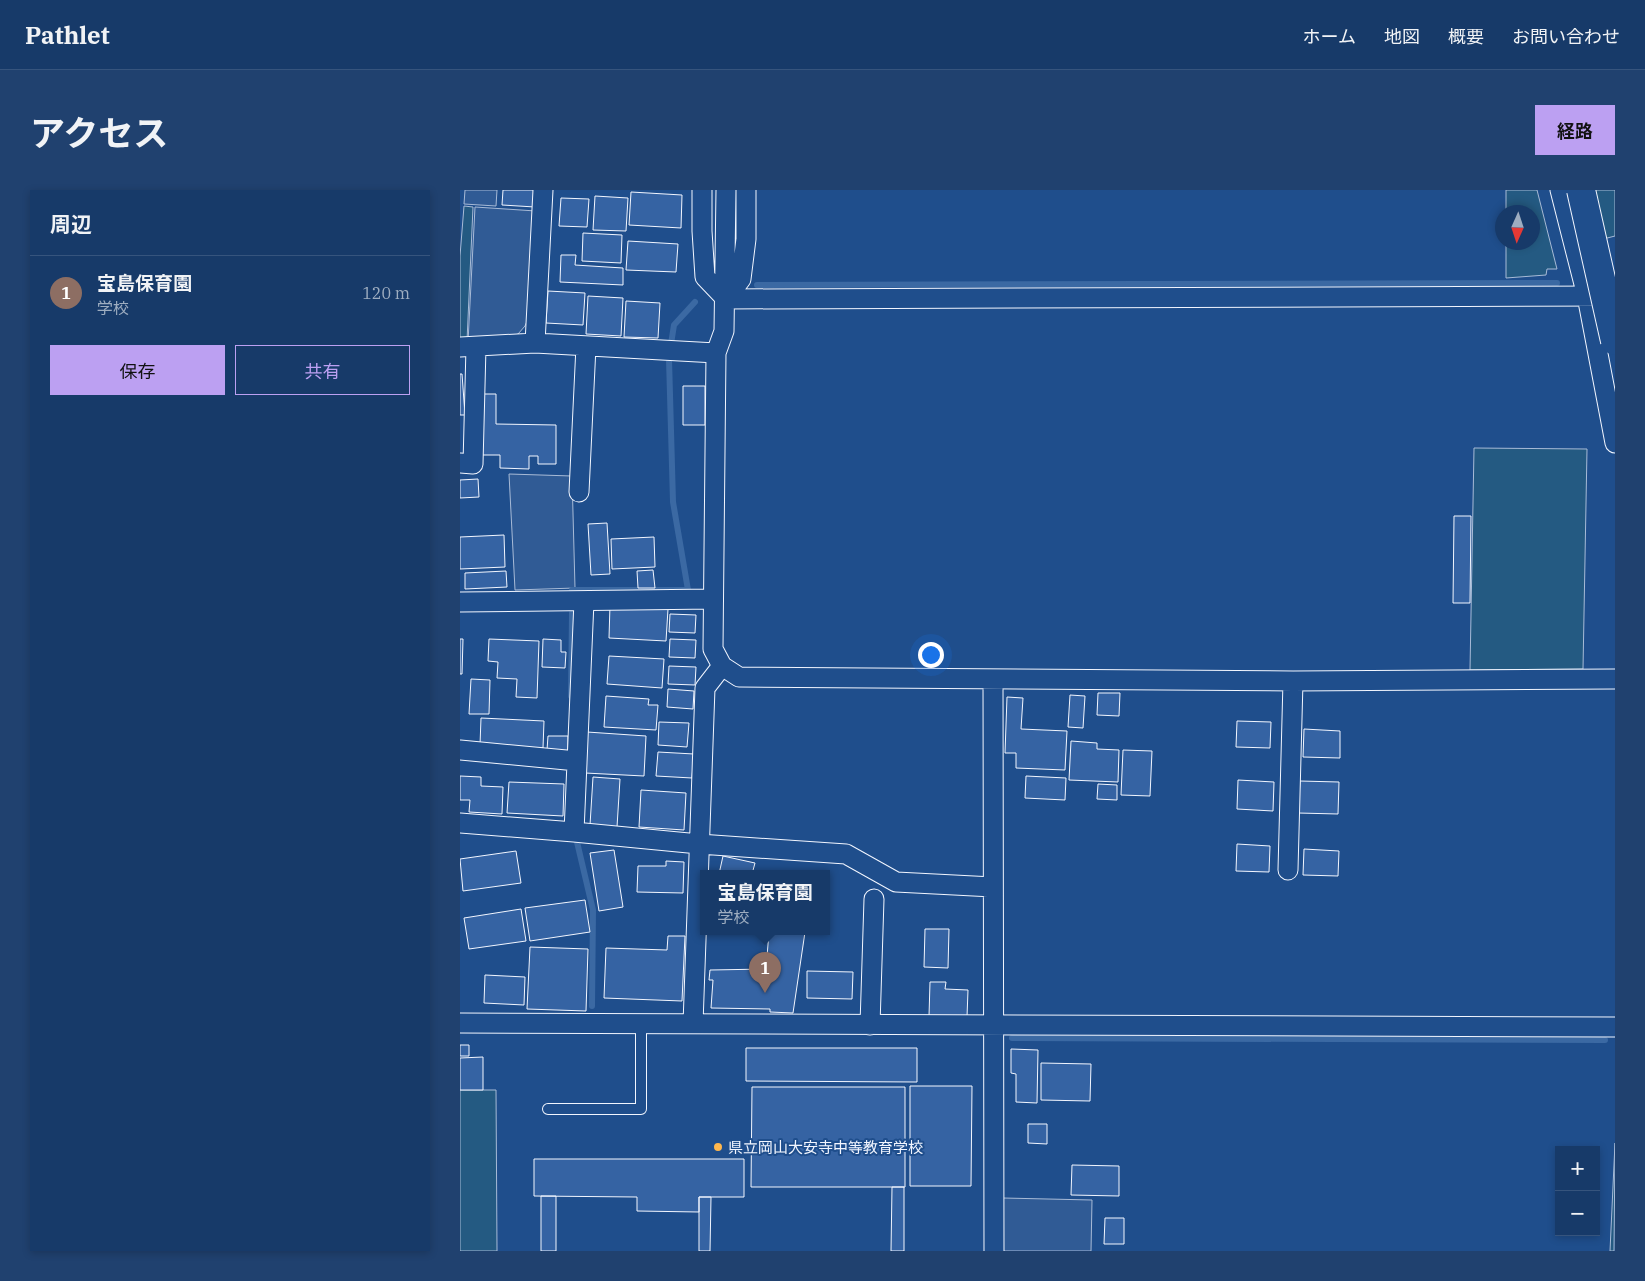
<!DOCTYPE html>
<html lang="ja">
<head>
<meta charset="utf-8">
<style>
  :root { --surface:#173a69; --page:#20416f; --text:#f1f3f6; --muted:#9eadc0; --line:#36547d; --accent:#bca0f2 }
  body { margin:0; font-family:"IBM Plex Serif","Noto Sans JP",serif; background:var(--page); color:var(--text) }
  .controls { position:absolute; right:15px; bottom:15px; display:grid; overflow:hidden; border-radius:0px; box-shadow:0 2px 8px #0003 }
  .controls button { width:45px; height:45px; display:grid; place-items:center; padding:0; border:0; border-bottom:1px solid var(--line); background:var(--surface); color:var(--text); font:25px sans-serif }
  .compass { position:absolute; left:1035px; top:15px; width:45px; height:45px; border-radius:50%; background:var(--surface); box-shadow:0 2px 8px #0003; rotate:183deg }
  .you { position:absolute; left:470px; top:464px; width:18px; height:18px; margin:-12px; border:4px solid #fff; border-radius:50%; background:#1a73e8; box-shadow:0 0 0 8px #1a73e833 }
  .badge { display:grid; place-items:center; width:32px; height:32px; border-radius:50%; background:var(--accent); color:#fff; font-size:16px; font-weight:700 }
  .pin { position:absolute; translate:-50% -41px; filter:drop-shadow(0 1px 2px #0008) }
  .pin::after { content:''; position:absolute; top:26px; width:18px; height:15px; background:inherit; clip-path:polygon(0 0,100% 0,50% 100%) }
  .popup { position:absolute; left:240px; top:680px; width:130px; height:65px; box-sizing:border-box; display:grid; place-content:center; border-radius:0px; background:var(--surface); filter:drop-shadow(0 1px 4px #0005); font-size:16px; white-space:nowrap; color:var(--muted) }
  .popup b { font-size:19px; color:var(--text) }
  .popup::after { content:''; position:absolute; left:50%; top:100%; margin-left:-10px; border:10px solid transparent; border-top-color:var(--surface) }
  .list { margin:0; padding:0; list-style:none }
  h2 { display:flex; justify-content:space-between; align-items:center; height:65px; margin:0; padding:0 20px; font-size:21px }
  h2 small { font-size:16px; font-weight:400; color:var(--muted) }
  .list li { display:grid; grid-template-columns:32px 1fr auto; gap:15px; align-items:center; box-sizing:border-box; height:75px; padding:0 20px; border-top:1px solid var(--line) }
  .list b { display:block; font-size:19px; white-space:nowrap }
  .list p { margin:0; font-size:16px; white-space:nowrap; color:var(--muted) }
  .list em { font-size:16px; font-style:normal; color:var(--muted) }
  .actions { display:flex; gap:10px; padding:15px 20px }
  .actions a { flex:1; padding:11px 0; border:1px solid var(--accent); border-radius:0px; text-align:center; font-size:18px; color:var(--accent) }
  .actions .main { background:var(--accent); color:#111 }
  .map { position:relative; flex:none; width:1155px; height:1061px; overflow:hidden; border-radius:0px }
  header { display:flex; align-items:center; gap:30px; box-sizing:border-box; height:70px; padding:0 25px; background:var(--surface); border-bottom:1px solid var(--line) }
  header strong { font-size:24px }
  nav { display:flex; gap:28px; margin-inline-start:auto; font-size:18px }
  .intro { display:flex; align-items:center; justify-content:space-between; box-sizing:border-box; height:120px; padding:0 30px }
  h1 { margin:0; font-size:35px }
  .button { padding:12px 22px; border-radius:0px; background:var(--accent); color:#111; font-size:18px; font-weight:700 }
  main { display:flex; gap:30px; padding:0 30px }
  aside { flex:1; background:var(--surface); border-radius:0px; box-shadow:0 2px 8px #0003 }
  .map>svg:first-child { display:block }
  .green { fill:#245a82; stroke:#a8bbd7 }
  .parking { fill:#305b95; stroke:#a8bbd7 }
  .lines { fill:none; stroke-linecap:round; stroke-linejoin:round }
  .stream { stroke:#3b69a3; stroke-width:6 }
  .building { fill:#3563a3; stroke:#f2f6ff }
  .lane-casing { stroke:#f2f6ff; stroke-width:12 }
  .street-casing { stroke:#f2f6ff; stroke-width:21 }
  .lane { stroke:#1f4e8c; stroke-width:10 }
  .street { stroke:#1f4e8c; stroke-width:19 }
  .highway-bridge-casing { stroke:#f2f6ff; stroke-width:30; stroke-linecap:butt }
  .highway-bridge { stroke:#1f4e8c; stroke-width:28 }
  .poi-dot { fill:#ffb74d; stroke:#1f4e8c; stroke-width:2 }
  .labels { text-anchor:middle; dominant-baseline:central; stroke-width:4; stroke-linejoin:round; paint-order:stroke }
  .poi-label { font-size:15px; fill:#f2f6ff; stroke:#1f4e8c; text-anchor:start }
</style>
</head>
<body>
<header>
<strong>Pathlet</strong>
<nav><a>ホーム</a><a>地図</a><a>概要</a><a>お問い合わせ</a></nav>
</header>
<div class="intro"><h1>アクセス</h1><a class="button">経路</a></div>
<main>
<aside>
<h2>周辺<small></small></h2>
<ul class="list">
<li><span class="badge" style="background:#8d6e63">1</span><div><b>宝島保育園</b><p>学校</p></div><em>120 m</em></li>
</ul>
<div class="actions"><a class="main">保存</a><a>共有</a></div>
</aside>
<div class="map">
<svg width="1155" height="1061" viewBox="0 0 1155 1061">
  <rect width="100%" height="100%" fill="#1f4e8c"/>
  <path class="green" d="M1046,0H1077L1097,79H1087L1086,85L1046,88V53L1072,52V22H1046Z
    M1110,0H1155V46L1124,54Z
    M4,16L13,17L7,151L0,152V66Z
    M1014,258L1127,259L1123,479L1010,480Z
    M0,900H36L37,1061H0Z
    M1155,953L1154,1061H1150Z"/>
  <path class="parking" d="M5,0H37L36,16L4,14Z
    M15,17L76,21L69,127L65,136L58,144L49,148L8,152Z
    M49,284L112,286L115,398L55,400Z
    M543,1008L632,1010L631,1061H542Z"/>
  <g class="lines">
    <path class="stream" d="M297,95L1097,93
      M211,154L214,135L235,112
      M112,400H228L213,312L209,169
      M111,506L112,423
      M117,652L133,720L132,816
      M552,848L1145,850"/>
  </g>
  <path class="building" d="M43,0H76L75,17L42,15Z
    M171,2L222,5L221,38L169,35Z
    M135,6L168,8L166,41L133,40Z
    M101,8L129,9L127,37L99,36Z
    M123,43L162,45L161,73L122,71Z
    M168,51L218,54L216,82L166,80Z
    M101,65H116L115,75L163,78V95L100,92Z
    M88,101L125,103L123,135L86,133Z
    M128,106L163,108L161,146L126,144Z
    M166,111L200,113L198,148L164,147Z
    M0,184H2L5,225H0Z
    M223,196H245V235H223Z
    M19,204H36V234L96,235V274H78V266H69V279L40,278V265H18Z
    M18,289L19,307L0,308V290Z
    M994,326H1011L1010,413H993Z
    M147,333L150,384L131,385L128,334Z
    M44,345L45,377L0,379V347Z
    M194,347L195,377L152,379L151,349Z
    M193,380L195,398H178L177,381Z
    M46,381L47,397L5,399V383Z
    M150,415L208,419L206,451L149,448Z
    M210,424L236,425L235,443L209,442Z
    M0,449H3L2,484H0Z
    M29,449L79,451L77,508L56,507L57,489L37,488L38,472L28,471Z
    M83,449L101,450V462H106L105,478L82,477Z
    M210,449L236,450L235,468L209,467Z
    M149,466L204,469L202,498L147,494Z
    M209,476L236,477L235,495L208,494Z
    M11,489L30,490L29,524H9Z
    M208,499L234,501L233,519L207,517Z
    M638,503H660L659,526L637,525Z
    M610,505L625,506L623,538L608,537Z
    M146,506L189,509L188,515H198L196,540L144,537Z
    M547,507L563,508L561,539L607,541L605,580L556,578V563H545Z
    M21,528L84,531L83,558L20,555Z
    M777,531L811,532L810,558L776,557Z
    M199,532L229,533L227,557L198,555Z
    M844,539L880,541V568L843,567Z
    M127,542L186,546L184,586L125,583Z
    M88,546H108V561L87,560Z
    M611,551L637,553V559L659,560L658,592L609,590Z
    M663,560L692,561L690,606L661,605Z
    M198,562L234,564L232,588L196,586Z
    M0,586L21,587V596L43,597L42,624L9,622L10,610H0Z
    M566,586L606,588L605,610L565,608Z
    M133,587L160,589L157,637L130,635Z
    M778,590L814,592L813,621L777,619Z
    M840,591L879,592L878,624L838,623Z
    M49,592L104,594L103,626L47,623Z
    M638,594L657,595V610L637,609Z
    M181,600L226,603L224,640L179,637Z
    M777,654L810,656L809,682L776,681Z
    M844,659L879,661L878,686L843,685Z
    M154,660L163,717L139,721L130,663Z
    M56,661L61,693L3,701L0,669Z
    M263,666L295,673L292,684H259Z
    M206,671L224,672L223,703L177,702L178,676H206Z
    M125,710L130,742L70,751L65,718Z
    M61,719L66,751L9,759L4,728Z
    M465,739H489L488,778L464,777Z
    M309,742H345L333,823L310,822V819L251,818L253,790H249L250,780L306,779Z
    M208,746H225L222,811L144,808L146,758L207,760Z
    M70,757L128,759L126,821L67,819Z
    M347,781L393,782L392,809L347,808Z
    M25,785L65,787L64,815L24,813Z
    M470,792H486L485,799L508,800L507,827L469,826Z
    M0,855H9V866H0Z
    M286,858H457V892L286,891Z
    M551,859L578,860L577,913L556,912V884L551,883Z
    M23,867V900H0V868Z
    M581,873L631,874L630,911L581,910Z
    M450,896H512L511,996H450Z
    M292,897H445V997H291Z
    M568,934H587V954L568,953Z
    M74,969H284V1007H239V1022L177,1021V1007L74,1006Z
    M612,975L659,976V1006L611,1005Z
    M432,997H444V1061H431Z
    M81,1006H96V1061H81Z
    M239,1007H251L250,1061H239Z
    M645,1028H664V1054H644Z"/>
  <g class="lines">
    <defs>
      <path id="lane" d="M88,919H181V834"/>
      <path id="street" d="M242,0V41L245,87L266,109L1154,106
        M266,0L264,141L256,163L253,459L262,476L279,487L833,491L1155,489
        M1100,0L1127,106L1155,253
        M266,109L281,89L286,49V0
        M75,153L83,0
        M0,157L75,153L256,163
        M0,273L13,274L16,157
        M119,302L126,156
        M0,412L253,409
        M533,490L534,1061
        M0,560L117,571
        M0,633L114,642L124,411
        M114,642L239,654L386,664L436,692L533,697
        M828,680L833,491
        M0,833L1155,837
        M233,834L245,498L262,476
        M410,835L414,709"/>
    </defs>
    <use href="#lane" class="lane-casing"/>
    <use href="#street" class="street-casing"/>
    <use href="#lane" class="lane"/>
    <use href="#street" class="street"/>
    <defs>
      <path id="highway-bridge" d="M1121,0L1155,151"/>
    </defs>
    <use href="#highway-bridge" class="highway-bridge-casing"/>
    <use href="#highway-bridge" class="highway-bridge"/>
  </g>
  <circle class="poi-dot" cx="258" cy="957" r="5"/>
  <g class="labels">
    <g class="poi-label">
      <text x="268" y="957">県立岡山大安寺中等教育学校</text>
    </g>
  </g>
</svg>
<div class="controls">
<button>+</button>
<button>−</button>
</div>
<svg class="compass" viewBox="-18 -18 36 36"><path d="M0-13l5 13h-10z" fill="#e53935"/><path d="M0 13l5-13h-10z" fill="#9eadc0"/></svg>
<div class="you"></div>
<div class="pin badge" style="left:305px;top:803px;background:#8d6e63">1</div>
<div class="popup"><b>宝島保育園</b>学校</div>
</div>
</main>
</body>
</html>
